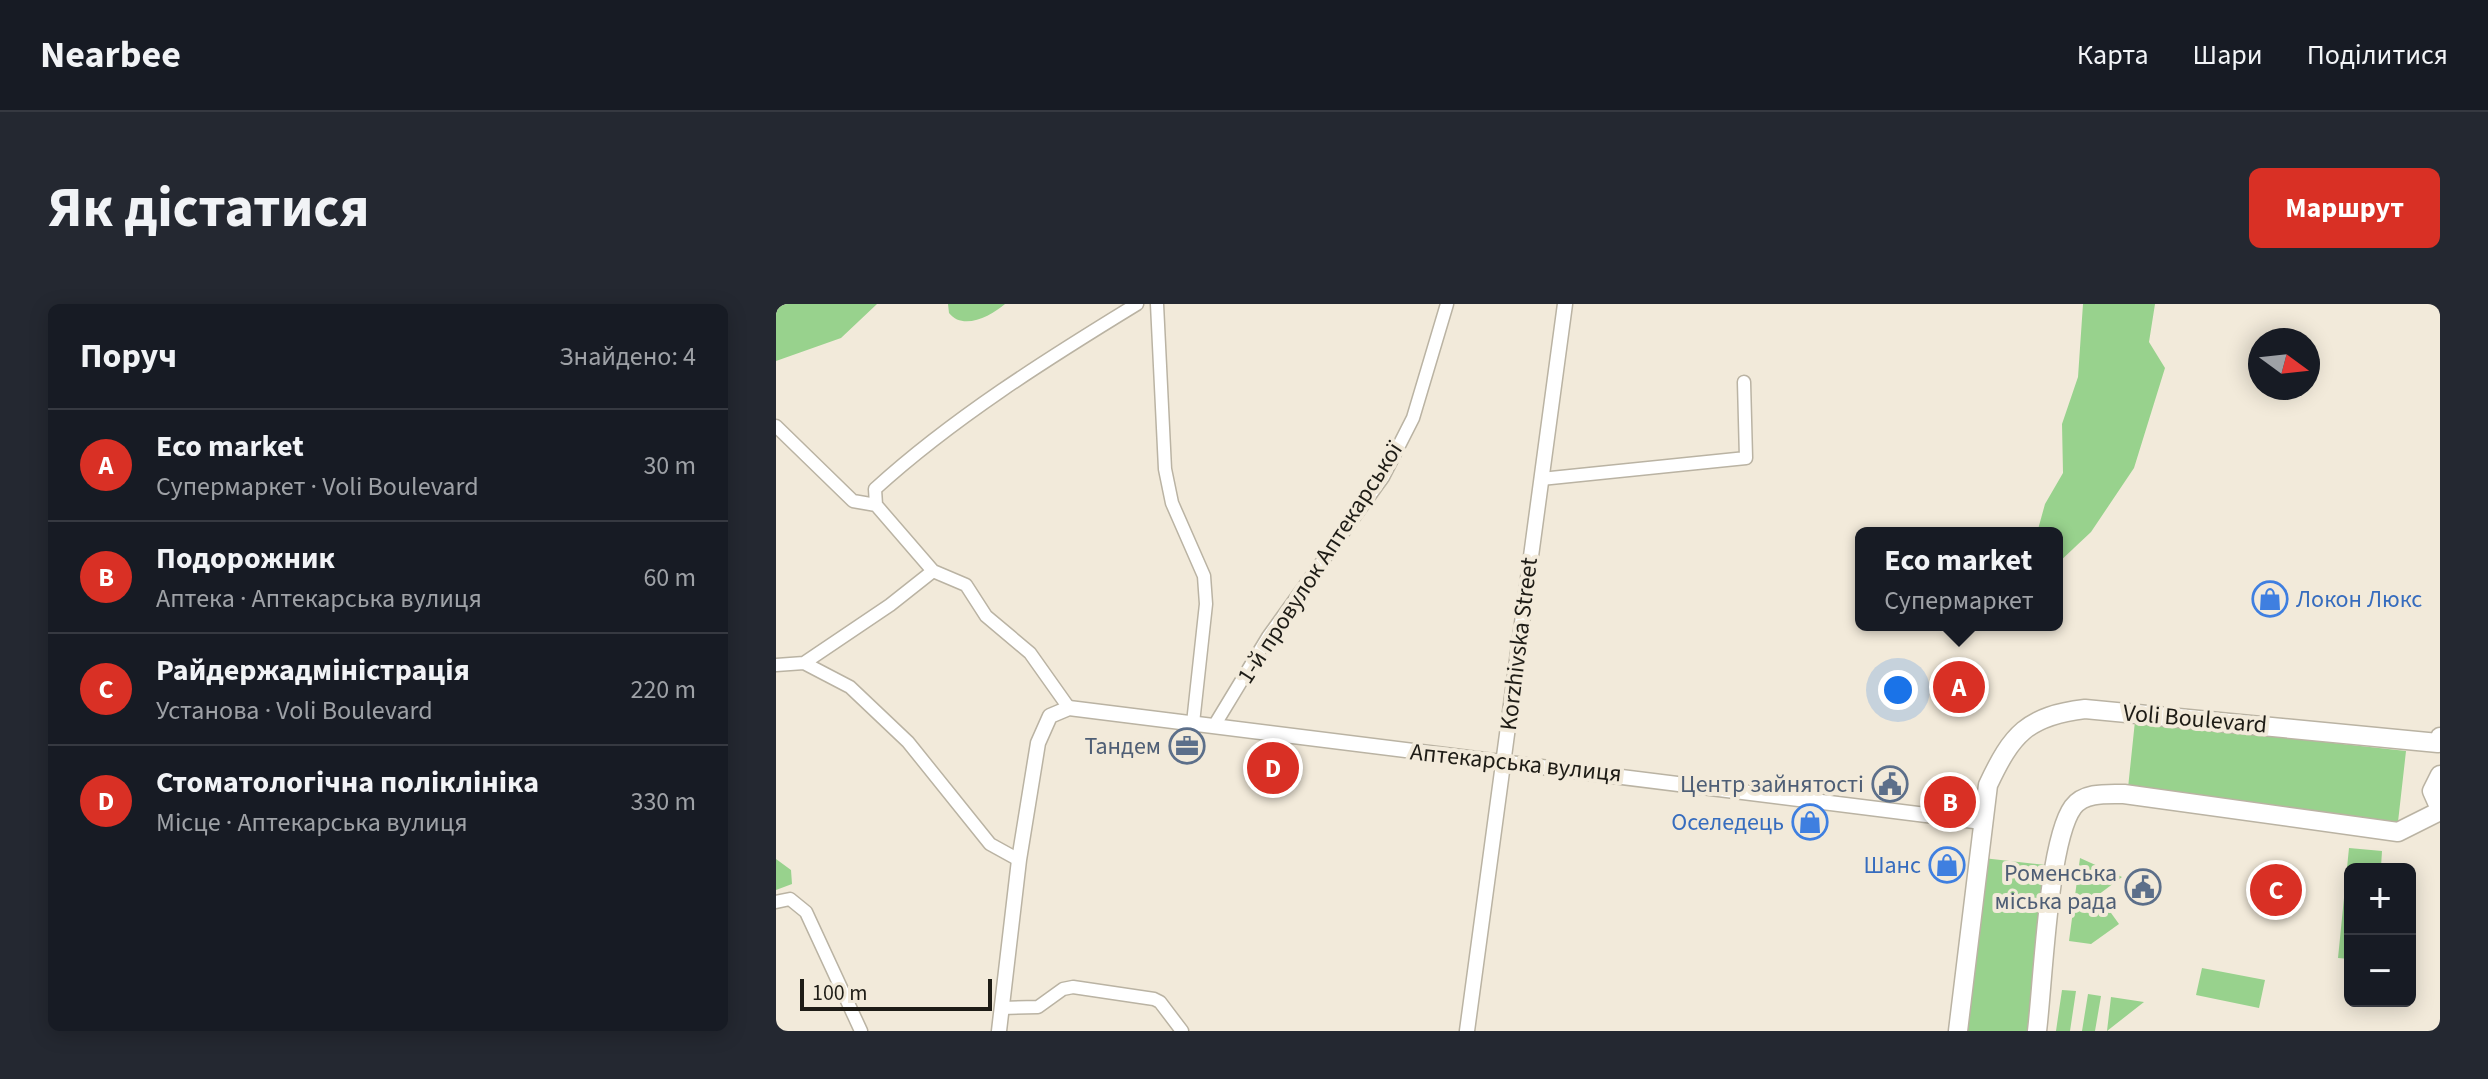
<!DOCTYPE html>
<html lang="uk">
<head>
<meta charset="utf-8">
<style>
  :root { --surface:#171b24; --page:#242831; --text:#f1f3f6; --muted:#9ea1a6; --line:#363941; --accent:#d93025 }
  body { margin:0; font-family:"Source Sans 3",sans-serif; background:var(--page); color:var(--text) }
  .controls { position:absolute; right:24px; bottom:24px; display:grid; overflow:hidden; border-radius:12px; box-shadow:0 4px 20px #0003 }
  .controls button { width:72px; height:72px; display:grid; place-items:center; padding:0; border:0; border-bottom:2px solid var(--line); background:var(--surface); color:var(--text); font:40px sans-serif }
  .compass { position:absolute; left:1472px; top:24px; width:72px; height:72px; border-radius:50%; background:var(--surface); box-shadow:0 4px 20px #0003; rotate:105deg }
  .scale { position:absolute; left:24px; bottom:20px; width:192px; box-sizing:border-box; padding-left:8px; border:4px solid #1e1c16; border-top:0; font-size:22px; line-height:28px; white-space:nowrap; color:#1e1c16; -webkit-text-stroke:6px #f2eada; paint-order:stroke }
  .you { position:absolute; left:1122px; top:386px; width:28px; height:28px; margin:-20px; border:6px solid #fff; border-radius:50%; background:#1a73e8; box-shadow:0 0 0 12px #1a73e833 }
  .badge { display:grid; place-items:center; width:52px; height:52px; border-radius:50%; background:var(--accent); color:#fff; font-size:26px; font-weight:700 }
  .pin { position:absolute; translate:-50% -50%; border:4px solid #fff; box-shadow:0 2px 8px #0006 }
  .popup { position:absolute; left:1079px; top:223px; width:208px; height:104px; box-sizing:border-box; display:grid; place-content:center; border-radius:12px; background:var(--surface); filter:drop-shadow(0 2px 6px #0005); font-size:26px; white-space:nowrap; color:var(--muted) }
  .popup b { font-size:30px; color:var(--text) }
  .popup::after { content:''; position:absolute; left:50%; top:100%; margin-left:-16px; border:16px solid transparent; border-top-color:var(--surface) }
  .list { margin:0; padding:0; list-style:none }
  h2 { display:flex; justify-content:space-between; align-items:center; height:104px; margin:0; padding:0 32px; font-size:34px }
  h2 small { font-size:26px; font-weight:400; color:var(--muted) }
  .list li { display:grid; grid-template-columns:52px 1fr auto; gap:24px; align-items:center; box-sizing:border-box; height:112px; padding:0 32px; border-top:2px solid var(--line) }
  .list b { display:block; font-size:30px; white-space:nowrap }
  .list p { margin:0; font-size:26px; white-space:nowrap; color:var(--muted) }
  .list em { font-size:26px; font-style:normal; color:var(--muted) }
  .map { position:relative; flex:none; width:1664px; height:727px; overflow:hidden; border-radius:12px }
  header { display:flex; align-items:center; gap:48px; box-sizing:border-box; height:112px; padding:0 40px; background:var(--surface); border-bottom:2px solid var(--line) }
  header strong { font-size:38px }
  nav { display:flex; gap:44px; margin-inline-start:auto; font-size:28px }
  .intro { display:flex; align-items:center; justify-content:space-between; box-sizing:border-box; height:192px; padding:0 48px }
  h1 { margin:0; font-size:56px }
  .button { padding:20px 36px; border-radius:12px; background:var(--accent); color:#fff; font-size:28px; font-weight:700 }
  main { display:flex; gap:48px; padding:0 48px }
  aside { flex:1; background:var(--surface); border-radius:12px; box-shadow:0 4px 20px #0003 }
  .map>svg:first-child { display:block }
  .green { fill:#98d28d }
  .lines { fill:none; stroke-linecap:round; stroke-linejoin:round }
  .minor-casing { stroke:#bab3a3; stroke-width:15 }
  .tertiary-casing { stroke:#bab3a3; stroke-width:17 }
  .primary-casing { stroke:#bab3a3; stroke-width:21 }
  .minor { stroke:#fff; stroke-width:12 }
  .tertiary { stroke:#fff; stroke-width:14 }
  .primary { stroke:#fff; stroke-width:18 }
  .labels { text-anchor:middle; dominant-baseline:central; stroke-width:8; stroke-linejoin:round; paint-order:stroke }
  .street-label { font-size:24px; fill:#1e1c16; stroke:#f2eada }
  .shop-label { font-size:24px; fill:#366cbe; stroke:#f2eada; text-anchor:end }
  .service-label { font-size:24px; fill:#4e5e75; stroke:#f2eada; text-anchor:end }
</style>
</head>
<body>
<header>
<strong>Nearbee</strong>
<nav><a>Карта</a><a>Шари</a><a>Поділитися</a></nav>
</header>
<div class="intro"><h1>Як дістатися</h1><a class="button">Маршрут</a></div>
<main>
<aside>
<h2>Поруч<small>Знайдено: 4</small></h2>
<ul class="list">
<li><span class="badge">A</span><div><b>Eco market</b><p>Супермаркет · Voli Boulevard</p></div><em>30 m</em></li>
<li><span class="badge">B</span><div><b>Подорожник</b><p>Аптека · Аптекарська вулиця</p></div><em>60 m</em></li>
<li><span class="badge">C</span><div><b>Райдержадміністрація</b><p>Установа · Voli Boulevard</p></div><em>220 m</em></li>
<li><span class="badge">D</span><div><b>Стоматологічна поліклініка</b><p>Місце · Аптекарська вулиця</p></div><em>330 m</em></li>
</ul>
</aside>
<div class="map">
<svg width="1664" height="727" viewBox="0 0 1664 727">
  <rect width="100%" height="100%" fill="#f2eada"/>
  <path class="green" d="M0,0H101L65,34L0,57Z
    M172,0H229C215,12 187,27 173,9Z
    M1307,0H1379L1373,38L1389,64L1358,164L1315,228L1281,260V229H1261L1269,200L1287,169L1286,120L1302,73Z
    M1359,417L1630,447L1622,518L1352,484Z
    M1573,544L1606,547L1605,563L1622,565H1574V655L1562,654Z
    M1207,554L1270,561L1251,727H1187Z
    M1304,554L1346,573L1322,591L1343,620L1315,640L1293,637Z
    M0,555L15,566L16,580L0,586Z
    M1426,664L1489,676L1483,704L1420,691Z
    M1286,686L1300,687L1294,727H1280Z
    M1312,690L1325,692L1319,727H1306Z
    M1335,693L1368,698L1331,727Z"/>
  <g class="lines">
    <defs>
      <path id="minor" d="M381,0L389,165L396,199L428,272L430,300L417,419
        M0,122L77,197L100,201L157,267L114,301L28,359
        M765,175L970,154L968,78
        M100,201L99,185C177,114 271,55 361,0
        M157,267L190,281L210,312L254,349L293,404
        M0,361L28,359L74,383L132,438L214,540L243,556
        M438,422L492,333L607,173L637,114L671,0
        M0,598L14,595L30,608L85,727
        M226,704L262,703L287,685L297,683L378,695L384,698L406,727"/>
      <path id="tertiary" d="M223,727L243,556L262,439L274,412L293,404L1206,518
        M691,727L789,0"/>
      <path id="primary" d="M1664,471L1656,487L1664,505
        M1182,727L1212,481C1236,430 1251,412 1309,405L1662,439L1664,433
        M1261,727C1267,679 1272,537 1297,503C1308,488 1331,490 1348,490L1622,528L1664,507"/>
    </defs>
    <use href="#minor" class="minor-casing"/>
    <use href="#tertiary" class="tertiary-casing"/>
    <use href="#primary" class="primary-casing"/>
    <use href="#minor" class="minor"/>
    <use href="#tertiary" class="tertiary"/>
    <use href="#primary" class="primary"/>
  </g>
  <defs>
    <symbol id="shop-ring" viewBox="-11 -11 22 22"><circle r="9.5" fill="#f2eada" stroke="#3f7fe0" stroke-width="1.5"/><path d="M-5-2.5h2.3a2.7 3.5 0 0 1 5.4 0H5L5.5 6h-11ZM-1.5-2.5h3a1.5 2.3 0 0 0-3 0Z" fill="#3f7fe0"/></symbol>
    <symbol id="office-ring" viewBox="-11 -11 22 22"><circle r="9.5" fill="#f2eada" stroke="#5c6f8a" stroke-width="1.5"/><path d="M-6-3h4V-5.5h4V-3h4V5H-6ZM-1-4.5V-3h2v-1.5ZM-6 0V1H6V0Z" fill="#5c6f8a"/></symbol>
    <symbol id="civic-ring" viewBox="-11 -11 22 22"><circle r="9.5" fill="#f2eada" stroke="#5c6f8a" stroke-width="1.5"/><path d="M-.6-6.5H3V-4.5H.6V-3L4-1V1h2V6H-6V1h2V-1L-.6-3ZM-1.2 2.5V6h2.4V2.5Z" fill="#5c6f8a"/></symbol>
  </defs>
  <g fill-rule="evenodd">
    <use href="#shop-ring" x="1474" y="275" width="40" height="40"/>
    <use href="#office-ring" x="391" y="422" width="40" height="40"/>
    <use href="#civic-ring" x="1094" y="460" width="40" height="40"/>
    <use href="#shop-ring" x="1014" y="498" width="40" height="40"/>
    <use href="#shop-ring" x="1151" y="541" width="40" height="40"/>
    <use href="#civic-ring" x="1347" y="563" width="40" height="40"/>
  </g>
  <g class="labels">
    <g class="street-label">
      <text transform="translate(544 259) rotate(-57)">1-й провулок Аптекарської</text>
      <text transform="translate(743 340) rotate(-83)">Korzhivska Street</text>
      <text transform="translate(1419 415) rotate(5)">Voli Boulevard</text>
      <text transform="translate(740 459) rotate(6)">Аптекарська вулиця</text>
    </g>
    <g class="shop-label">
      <text x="1520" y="295" text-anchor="start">Локон Люкс</text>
      <text x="1008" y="518">Оселедець</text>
      <text x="1145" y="561">Шанс</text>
    </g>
    <g class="service-label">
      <text x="385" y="442">Тандем</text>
      <text x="1088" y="480">Центр зайнятості</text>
      <text x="1341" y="569">Роменська<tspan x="1341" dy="28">міська рада</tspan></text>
    </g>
  </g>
</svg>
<div class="controls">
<button>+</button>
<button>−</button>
</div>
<svg class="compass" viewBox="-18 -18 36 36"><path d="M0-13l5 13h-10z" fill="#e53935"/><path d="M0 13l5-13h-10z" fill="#9ea1a6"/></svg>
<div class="scale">100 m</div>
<div class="you"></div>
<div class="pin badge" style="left:1183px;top:383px">A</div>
<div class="popup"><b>Eco market</b>Супермаркет</div>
<div class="pin badge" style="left:1174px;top:498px">B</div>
<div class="pin badge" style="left:1500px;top:586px">C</div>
<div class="pin badge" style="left:497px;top:464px">D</div>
</div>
</main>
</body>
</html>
